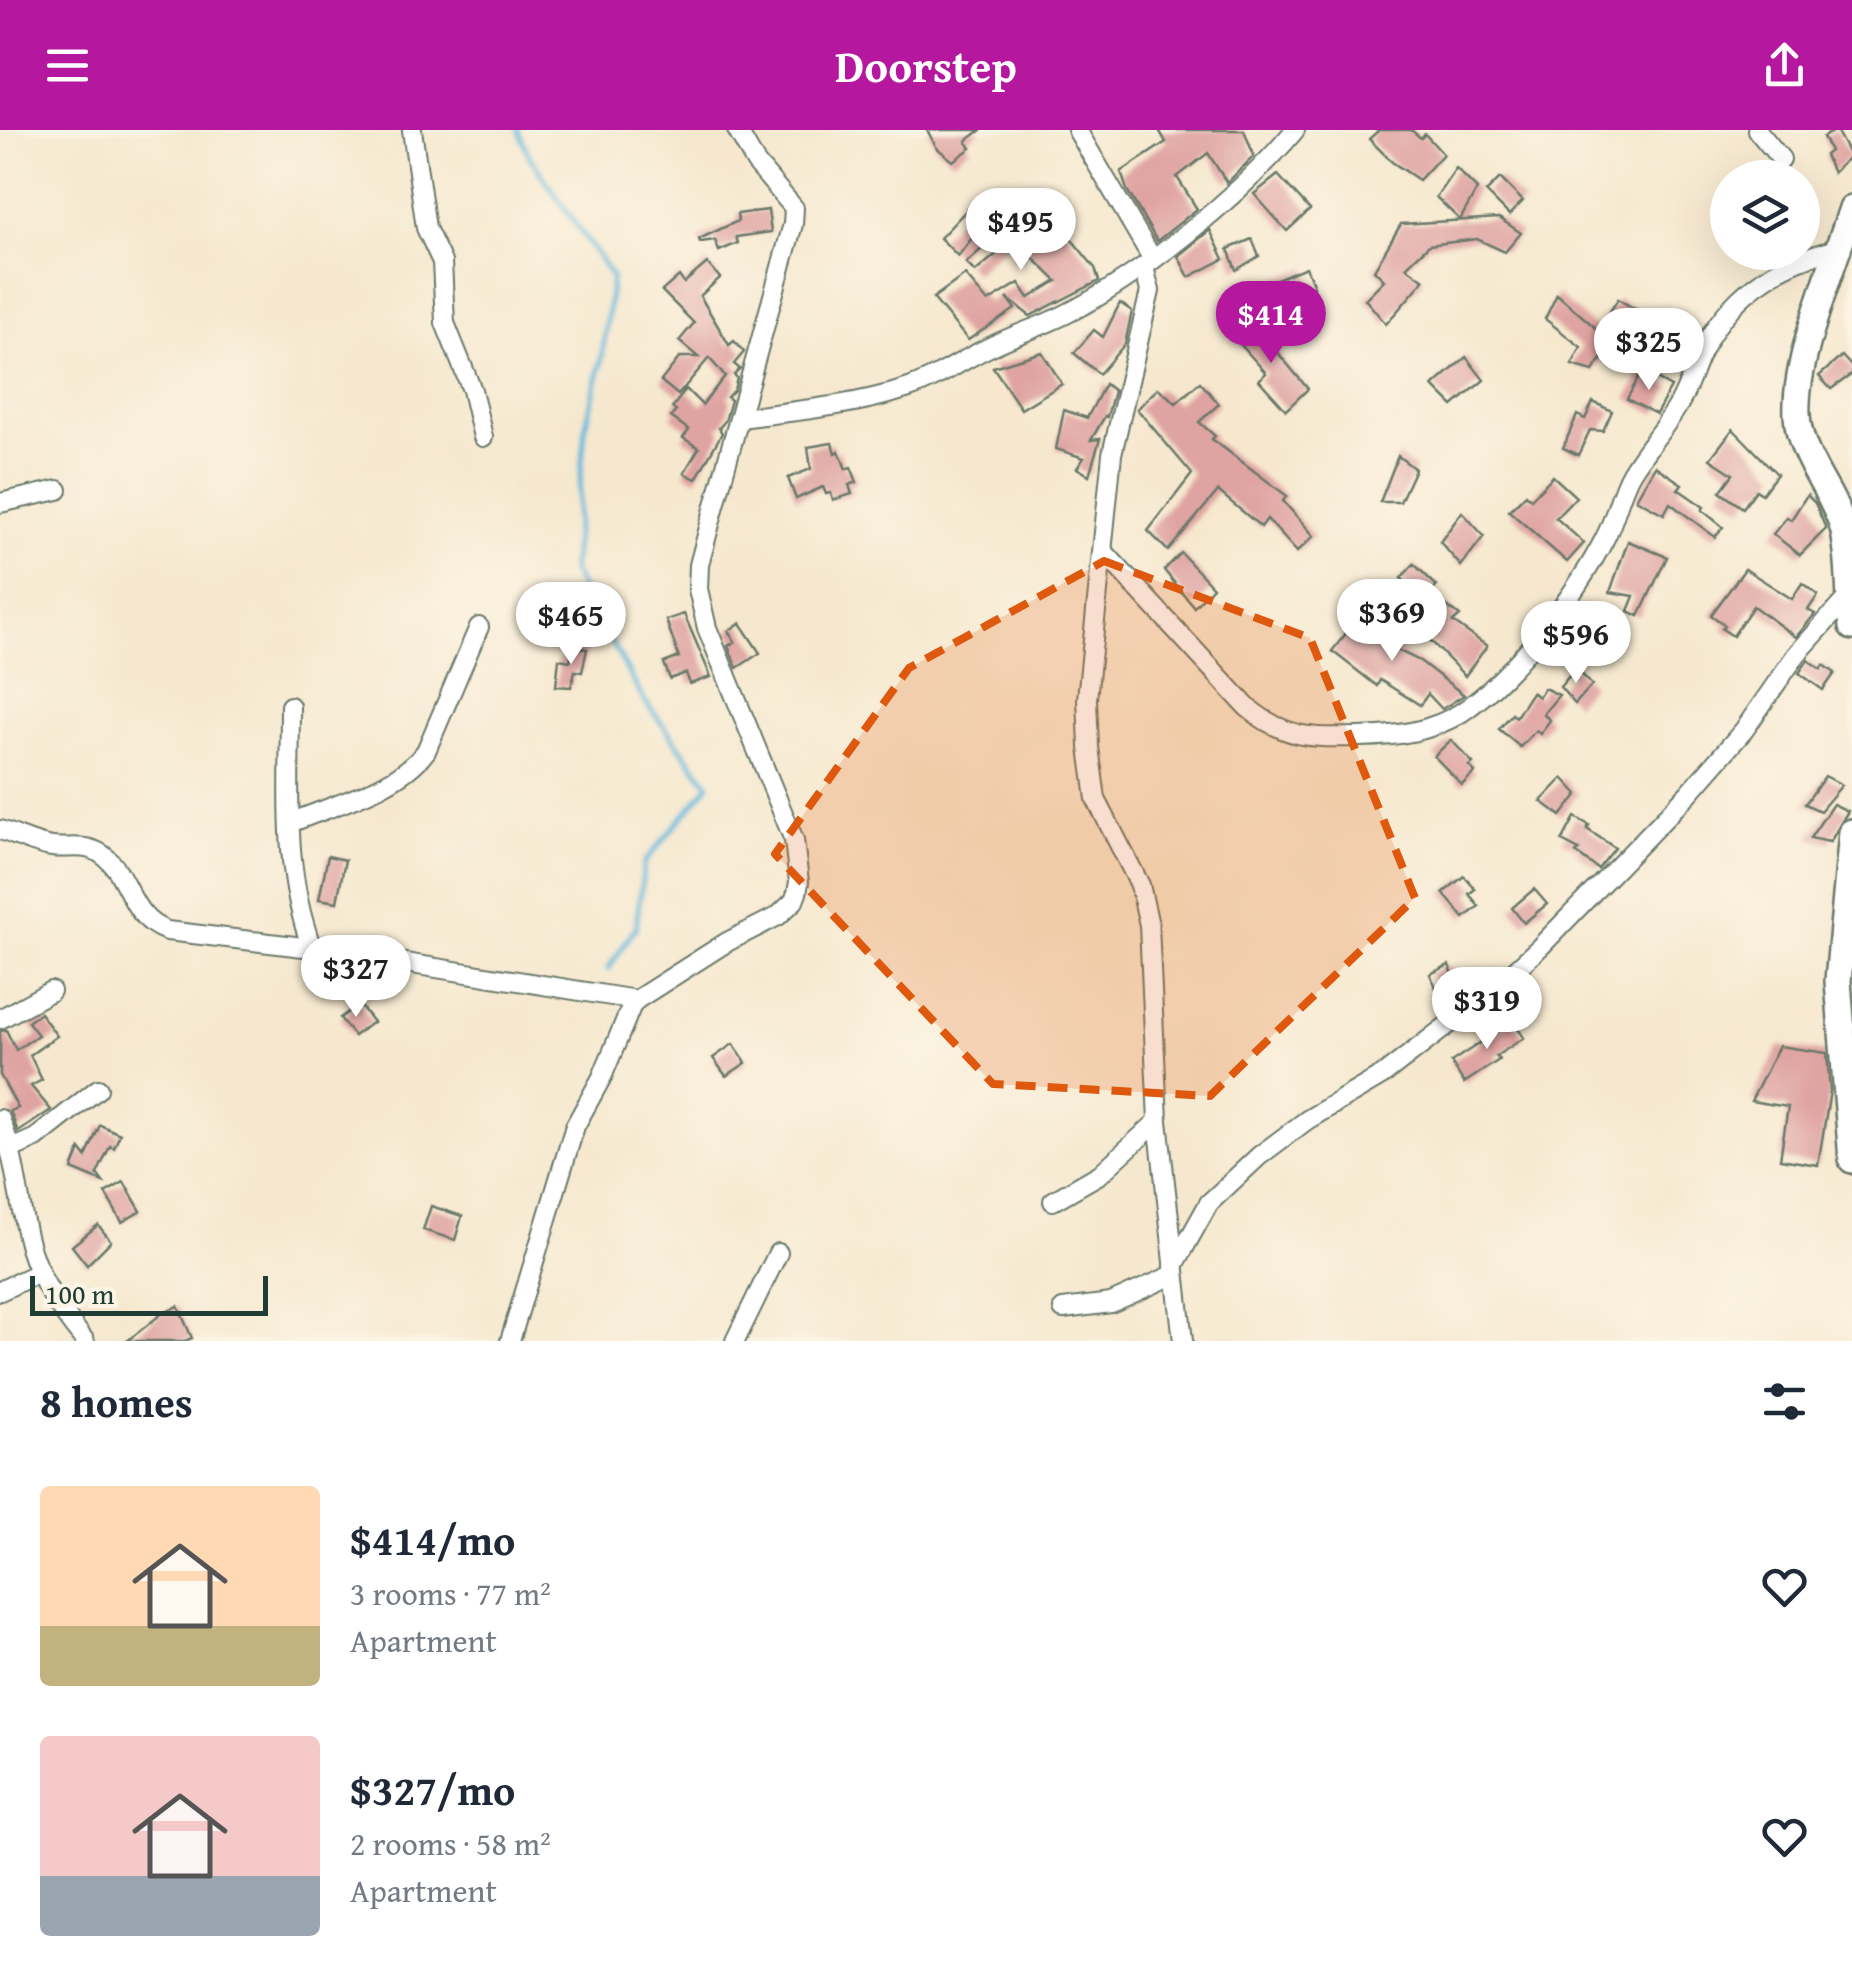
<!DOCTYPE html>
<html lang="en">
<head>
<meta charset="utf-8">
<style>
  :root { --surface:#fff; --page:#f6f6f7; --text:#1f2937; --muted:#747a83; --accent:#b5179e }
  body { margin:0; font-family:"Gentium Book Plus",serif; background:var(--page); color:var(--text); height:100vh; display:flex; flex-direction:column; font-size:38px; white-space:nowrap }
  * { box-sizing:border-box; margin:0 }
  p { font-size:32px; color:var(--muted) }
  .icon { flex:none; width:55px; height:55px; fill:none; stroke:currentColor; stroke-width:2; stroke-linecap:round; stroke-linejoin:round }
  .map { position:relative; height:1211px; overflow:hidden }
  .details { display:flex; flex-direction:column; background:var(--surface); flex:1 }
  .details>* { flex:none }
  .tools { position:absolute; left:1710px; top:30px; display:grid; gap:20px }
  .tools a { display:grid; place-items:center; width:110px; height:110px; border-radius:50%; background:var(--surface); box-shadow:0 10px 40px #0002; font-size:50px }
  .scale { position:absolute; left:30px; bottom:25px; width:238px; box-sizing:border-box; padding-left:10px; border:5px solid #1f3d34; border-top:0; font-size:28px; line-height:35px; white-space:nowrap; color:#1f3d34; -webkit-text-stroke:8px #fcf5e5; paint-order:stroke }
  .price { position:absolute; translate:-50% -85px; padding:0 22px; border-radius:35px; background:#fff; color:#222; font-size:32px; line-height:65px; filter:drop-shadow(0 2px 5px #0008) }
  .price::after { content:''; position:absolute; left:50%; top:60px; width:30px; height:22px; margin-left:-15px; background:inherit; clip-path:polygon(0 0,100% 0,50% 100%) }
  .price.active { background:var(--accent); color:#fff }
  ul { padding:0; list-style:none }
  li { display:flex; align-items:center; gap:30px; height:250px; padding:0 40px }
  li span { display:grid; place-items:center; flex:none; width:280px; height:200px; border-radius:10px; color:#555 }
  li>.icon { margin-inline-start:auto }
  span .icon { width:120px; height:120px; fill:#fffc; stroke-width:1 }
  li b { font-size:42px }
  h2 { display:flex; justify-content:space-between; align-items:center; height:120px; padding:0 40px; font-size:42px }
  header { display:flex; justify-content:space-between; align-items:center; height:130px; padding:0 40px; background:var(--accent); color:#fff; font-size:45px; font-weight:800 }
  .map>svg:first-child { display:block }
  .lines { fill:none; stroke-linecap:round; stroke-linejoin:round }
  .stream { stroke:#5eb7db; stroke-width:5 }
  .building { fill:#dfa3a1 }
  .street-casing { stroke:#6a796a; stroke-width:22 }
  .secondary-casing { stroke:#6a796a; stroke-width:30 }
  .street { stroke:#fff; stroke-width:18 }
  .secondary { stroke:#fff; stroke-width:25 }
  .marked { fill:#de580e; fill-opacity:0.2; stroke:#de580e; stroke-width:8; stroke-dasharray:20 12; stroke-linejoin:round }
</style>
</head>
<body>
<header><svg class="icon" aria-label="menu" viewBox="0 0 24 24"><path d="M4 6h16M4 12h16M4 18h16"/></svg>Doorstep<svg class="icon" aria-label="share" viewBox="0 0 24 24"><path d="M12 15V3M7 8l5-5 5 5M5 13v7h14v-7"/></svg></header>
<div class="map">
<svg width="1852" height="1211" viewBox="0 0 1852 1211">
  <rect width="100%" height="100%" fill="#fcf5e5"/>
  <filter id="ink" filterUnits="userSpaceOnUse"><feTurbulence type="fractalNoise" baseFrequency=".01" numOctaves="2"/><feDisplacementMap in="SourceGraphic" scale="20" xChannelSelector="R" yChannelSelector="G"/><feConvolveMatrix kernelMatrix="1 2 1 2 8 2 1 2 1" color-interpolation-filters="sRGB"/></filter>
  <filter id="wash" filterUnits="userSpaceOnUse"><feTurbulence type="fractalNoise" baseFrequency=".0048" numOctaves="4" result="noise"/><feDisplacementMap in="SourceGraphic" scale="40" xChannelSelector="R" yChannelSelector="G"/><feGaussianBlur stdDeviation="2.25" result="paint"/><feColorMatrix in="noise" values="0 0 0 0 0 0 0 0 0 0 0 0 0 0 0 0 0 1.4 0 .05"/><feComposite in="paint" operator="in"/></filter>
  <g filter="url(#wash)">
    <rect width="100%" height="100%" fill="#f6e8cf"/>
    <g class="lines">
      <polyline class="stream" points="518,0 530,27 612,147 602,228 585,299 572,441 643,569 709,655 644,733 636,797 608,839"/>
    </g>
    <g id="blocks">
      <g class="building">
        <polygon points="927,0 981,0 966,11 971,18 953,31 937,18"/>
        <polygon points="1159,0 1244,0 1254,26 1227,53 1208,23 1177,47 1197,79 1157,111 1127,60 1121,42 1166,12"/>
        <polygon points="1379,0 1411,0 1421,8 1425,4 1443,24 1419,50 1392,32 1369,9"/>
        <polygon points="1836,0 1850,26 1833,43 1825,25 1830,21 1823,7"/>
        <polygon points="1456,38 1477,59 1460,90 1436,67"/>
        <polygon points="1278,45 1310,80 1287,101 1254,64"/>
        <polygon points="1500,48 1523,71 1509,85 1486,62"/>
        <polygon points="1038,68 1095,138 1099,151 1030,186 1007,168 1015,179 968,210 933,168 965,145 988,172 1019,153 1029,168 1057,151 1033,128 1019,105 975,142 966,133"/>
        <polygon points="975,71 989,86 958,126 940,108"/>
        <polygon points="768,80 771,102 736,107 738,113 719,121 715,110 700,112 699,109 738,91 737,84"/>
        <polygon points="1499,88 1521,103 1505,122 1477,109 1429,115 1406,137 1424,150 1386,194 1365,169 1384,150 1374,140 1401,94"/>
        <polygon points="1210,100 1224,129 1189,147 1178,126"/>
        <polygon points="1252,109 1259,126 1236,140 1228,119"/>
        <polygon points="707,133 720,148 700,166 729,215 734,211 744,222 734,234 740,239 734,245 737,248 734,260 727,267 731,270 725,291 719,298 722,303 696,349 684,343 699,318 683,308 689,300 671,287 676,281 672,278 686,259 702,275 725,246 709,228 678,265 661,251 680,227 698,227 679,211 694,193 662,161 679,146 684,153"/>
        <polygon points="1306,137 1314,156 1284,174 1274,150"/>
        <polygon points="1557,164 1598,200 1618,169 1641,183 1624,209 1618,205 1593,241 1572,235 1581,217 1545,189"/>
        <polygon points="1120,173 1132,181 1125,214 1099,244 1074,223 1094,200 1103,207"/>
        <polygon points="1250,189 1308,259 1286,280 1259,250 1266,243 1233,206"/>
        <polygon points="1042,222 1062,254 1021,279 993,237"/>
        <polygon points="1842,226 1852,237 1852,244 1831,259 1819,246"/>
        <polygon points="1466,227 1484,250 1453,276 1433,256"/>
        <polygon points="1642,241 1671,257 1656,284 1627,269"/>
        <polygon points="1200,252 1219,274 1199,292 1215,306 1212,309 1287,366 1283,371 1314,406 1297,422 1267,389 1261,397 1218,361 1168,421 1148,401 1192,344 1137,279 1158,258 1176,273"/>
        <polygon points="1105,254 1114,261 1107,287 1105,286 1091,310 1100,309 1089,345 1077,338 1084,328 1056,319 1064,280 1087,288"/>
        <polygon points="1593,272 1612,281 1603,301 1590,300 1578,325 1563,318 1577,285 1585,289"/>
        <polygon points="1733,299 1777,344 1762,364 1756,360 1743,378 1720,362 1733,344 1710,329"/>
        <polygon points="832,313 835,323 839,321 846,339 851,337 857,352 849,355 852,364 833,370 831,363 826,364 823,357 796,369 788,348 811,339 808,317"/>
        <polygon points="1398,326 1415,339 1400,372 1380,372"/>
        <polygon points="1655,336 1682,354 1678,359 1704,377 1702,380 1723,397 1715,407 1670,373 1664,384 1636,369"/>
        <polygon points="1553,346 1576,367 1556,388 1584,413 1567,432 1509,381 1526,364 1531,369"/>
        <polygon points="1807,365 1815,373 1826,399 1800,425 1773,404 1787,387 1791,390"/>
        <polygon points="1462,382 1484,406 1461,436 1440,412"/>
        <polygon points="1628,411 1667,427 1639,486 1628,481 1634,466 1610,462"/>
        <polygon points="1181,423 1213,457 1194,477 1164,440"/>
        <polygon points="1414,434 1437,456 1430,463 1460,486 1453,492 1487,516 1465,546 1399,478 1415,462 1401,448"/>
        <polygon points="1745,439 1792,469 1802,453 1818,465 1808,480 1815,484 1796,507 1753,476 1733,506 1722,499 1725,495 1711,485"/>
        <polygon points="1363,482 1400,515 1397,520 1420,531 1464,565 1442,579 1428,564 1420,575 1380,550 1377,556 1332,521"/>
        <polygon points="684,484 711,547 690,554 686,543 670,549 664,533 679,527 666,490"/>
        <polygon points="740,493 760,523 737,538 728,516 735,512 728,501"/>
        <polygon points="1566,494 1592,512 1577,534 1551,517"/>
        <polygon points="573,517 587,519 582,542 575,541 571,557 556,556 559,529 570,531"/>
        <polygon points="1808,530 1821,539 1824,535 1835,543 1823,560 1799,543"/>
        <polygon points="1576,538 1592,555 1575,574 1560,557"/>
        <polygon points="1544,558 1559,565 1543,584 1550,590 1540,604 1536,600 1520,617 1499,599 1512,584 1516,587 1532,562 1538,567"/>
        <polygon points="1451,610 1473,633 1469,636 1475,642 1462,655 1434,626"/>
        <polygon points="1825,646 1842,655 1820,681 1805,674"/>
        <polygon points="1563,648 1578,664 1561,686 1541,671"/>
        <polygon points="1833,674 1848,681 1830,712 1810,708"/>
        <polygon points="1575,687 1589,695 1587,699 1615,718 1598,739 1576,723 1579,720 1562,711"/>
        <polygon points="328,726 345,730 337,772 319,769"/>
        <polygon points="1464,746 1475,759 1469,764 1479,776 1464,788 1443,763"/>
        <polygon points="1534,759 1547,774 1524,793 1512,778"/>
        <polygon points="1449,835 1462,864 1443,873 1430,844"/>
        <polygon points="359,874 373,892 354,906 340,888"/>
        <polygon points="40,883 57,906 30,925 42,950 31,956 51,980 18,1002 10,981 18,978 0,945 0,901 6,900 16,920 38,905 28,892"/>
        <polygon points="1513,891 1524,908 1496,926 1499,930 1464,953 1451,932"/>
        <polygon points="733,914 746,933 726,946 713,928"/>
        <polygon points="1779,916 1827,923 1830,961 1818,1035 1780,1029 1788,977 1751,971"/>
        <polygon points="100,995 120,1004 114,1018 110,1016 97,1044 103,1052 72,1039 80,1019 86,1027"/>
        <polygon points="124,1052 141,1081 122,1092 105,1063"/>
        <polygon points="431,1076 462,1086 455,1110 423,1100"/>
        <polygon points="98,1095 111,1111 87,1135 72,1116"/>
        <polygon points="178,1176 192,1208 185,1211 127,1211 160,1185"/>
      </g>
    </g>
  </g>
  <g filter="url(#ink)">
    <use href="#blocks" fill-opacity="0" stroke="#6a796a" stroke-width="2.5"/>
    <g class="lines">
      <g class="street-casing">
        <g id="street">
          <polyline points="412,0 426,98 442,132 445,193 472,260 483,307"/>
          <polyline points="1077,0 1152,128"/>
          <polyline points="1757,0 1781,29"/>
          <polyline points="1144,137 1150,161 1112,324 1087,569 1089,617 1096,669 1140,755 1149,795 1158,991 1183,1211"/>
          <path d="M741 288C796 281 853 276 906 259 938 249 964 228 994 215 1017 204 1042 196 1064 185 1141 147 1240 66 1295 0"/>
          <polyline points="0,373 58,360"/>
          <path d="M1103 421 1247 577C1285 609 1311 608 1360 607 1395 606 1432 602 1462 582 1514 547 1578 462 1606 406 1616 386 1620 362 1631 343 1646 318 1665 298 1679 274 1688 258 1693 241 1700 225 1726 168 1778 130 1839 119"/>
          <path d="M290 576C290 660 282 738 312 818"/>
          <path d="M290 693C333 675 398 659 426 621L479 497"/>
          <path d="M0 700C17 705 35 715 52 717 67 719 83 714 98 722 130 739 127 788 167 801L312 818 636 870"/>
          <polyline points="0,889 51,861"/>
          <path d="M0 989C16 1028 18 1070 28 1110 37 1148 61 1181 85 1211"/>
          <polyline points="11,1019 36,1008 98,959"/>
          <polyline points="1053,1071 1100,1044 1158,991"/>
          <polyline points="1174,1136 1209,1073 1259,1026 1307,990 1383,945 1497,857 1540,817 1689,663 1744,600 1796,525 1848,467 1850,458"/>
          <polyline points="0,1161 40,1142"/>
          <polyline points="1063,1179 1111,1173 1173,1145"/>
          <polyline points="510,1211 575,996 602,947 631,877 636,870 727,812 778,786 794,771 797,763 799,752 794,710 707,498 698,459 699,435 718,364 793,94 794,78 756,33 737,0"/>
          <polyline points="735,1211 778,1123"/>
        </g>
      </g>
      <g class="secondary-casing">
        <g id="secondary">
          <path d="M1852 78C1834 134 1794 228 1797 285 1799 327 1832 359 1843 398 1851 429 1848 465 1852 497"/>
          <polyline points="1852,702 1838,851 1852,1030"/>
        </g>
      </g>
      <use href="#street" class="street"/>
      <use href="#secondary" class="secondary"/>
    </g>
  </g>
  <path class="marked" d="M1104 431 1310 508 1415 768 1210 966 993 954 775 724 909 538Z"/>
</svg>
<div class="tools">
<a><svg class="icon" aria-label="layers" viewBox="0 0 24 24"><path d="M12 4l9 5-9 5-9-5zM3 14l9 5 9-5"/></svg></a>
</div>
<div class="scale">100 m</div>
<b class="price" style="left:1021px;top:143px">$495</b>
<b class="price active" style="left:1271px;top:236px">$414</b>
<b class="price" style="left:1649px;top:263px">$325</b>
<b class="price" style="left:1392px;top:534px">$369</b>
<b class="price" style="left:571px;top:537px">$465</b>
<b class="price" style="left:1576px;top:556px">$596</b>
<b class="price" style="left:356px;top:890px">$327</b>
<b class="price" style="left:1487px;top:922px">$319</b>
</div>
<section class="details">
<h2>8 homes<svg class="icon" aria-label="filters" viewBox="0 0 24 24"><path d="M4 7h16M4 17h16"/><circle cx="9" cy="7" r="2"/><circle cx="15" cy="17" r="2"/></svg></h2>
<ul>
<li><span style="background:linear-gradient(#ffd9b3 70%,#c2b280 0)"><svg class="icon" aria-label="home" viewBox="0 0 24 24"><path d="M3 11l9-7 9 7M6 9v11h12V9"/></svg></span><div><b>$414/mo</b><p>3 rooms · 77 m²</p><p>Apartment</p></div><svg class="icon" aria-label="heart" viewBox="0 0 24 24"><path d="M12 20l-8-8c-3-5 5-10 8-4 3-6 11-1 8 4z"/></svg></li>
<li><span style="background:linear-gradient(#f6c9c9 70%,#9aa5b1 0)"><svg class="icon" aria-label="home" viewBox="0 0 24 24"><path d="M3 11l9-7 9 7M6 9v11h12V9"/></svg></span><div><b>$327/mo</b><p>2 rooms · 58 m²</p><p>Apartment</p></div><svg class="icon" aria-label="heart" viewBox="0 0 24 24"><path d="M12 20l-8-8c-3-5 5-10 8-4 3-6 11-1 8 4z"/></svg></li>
</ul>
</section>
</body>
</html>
